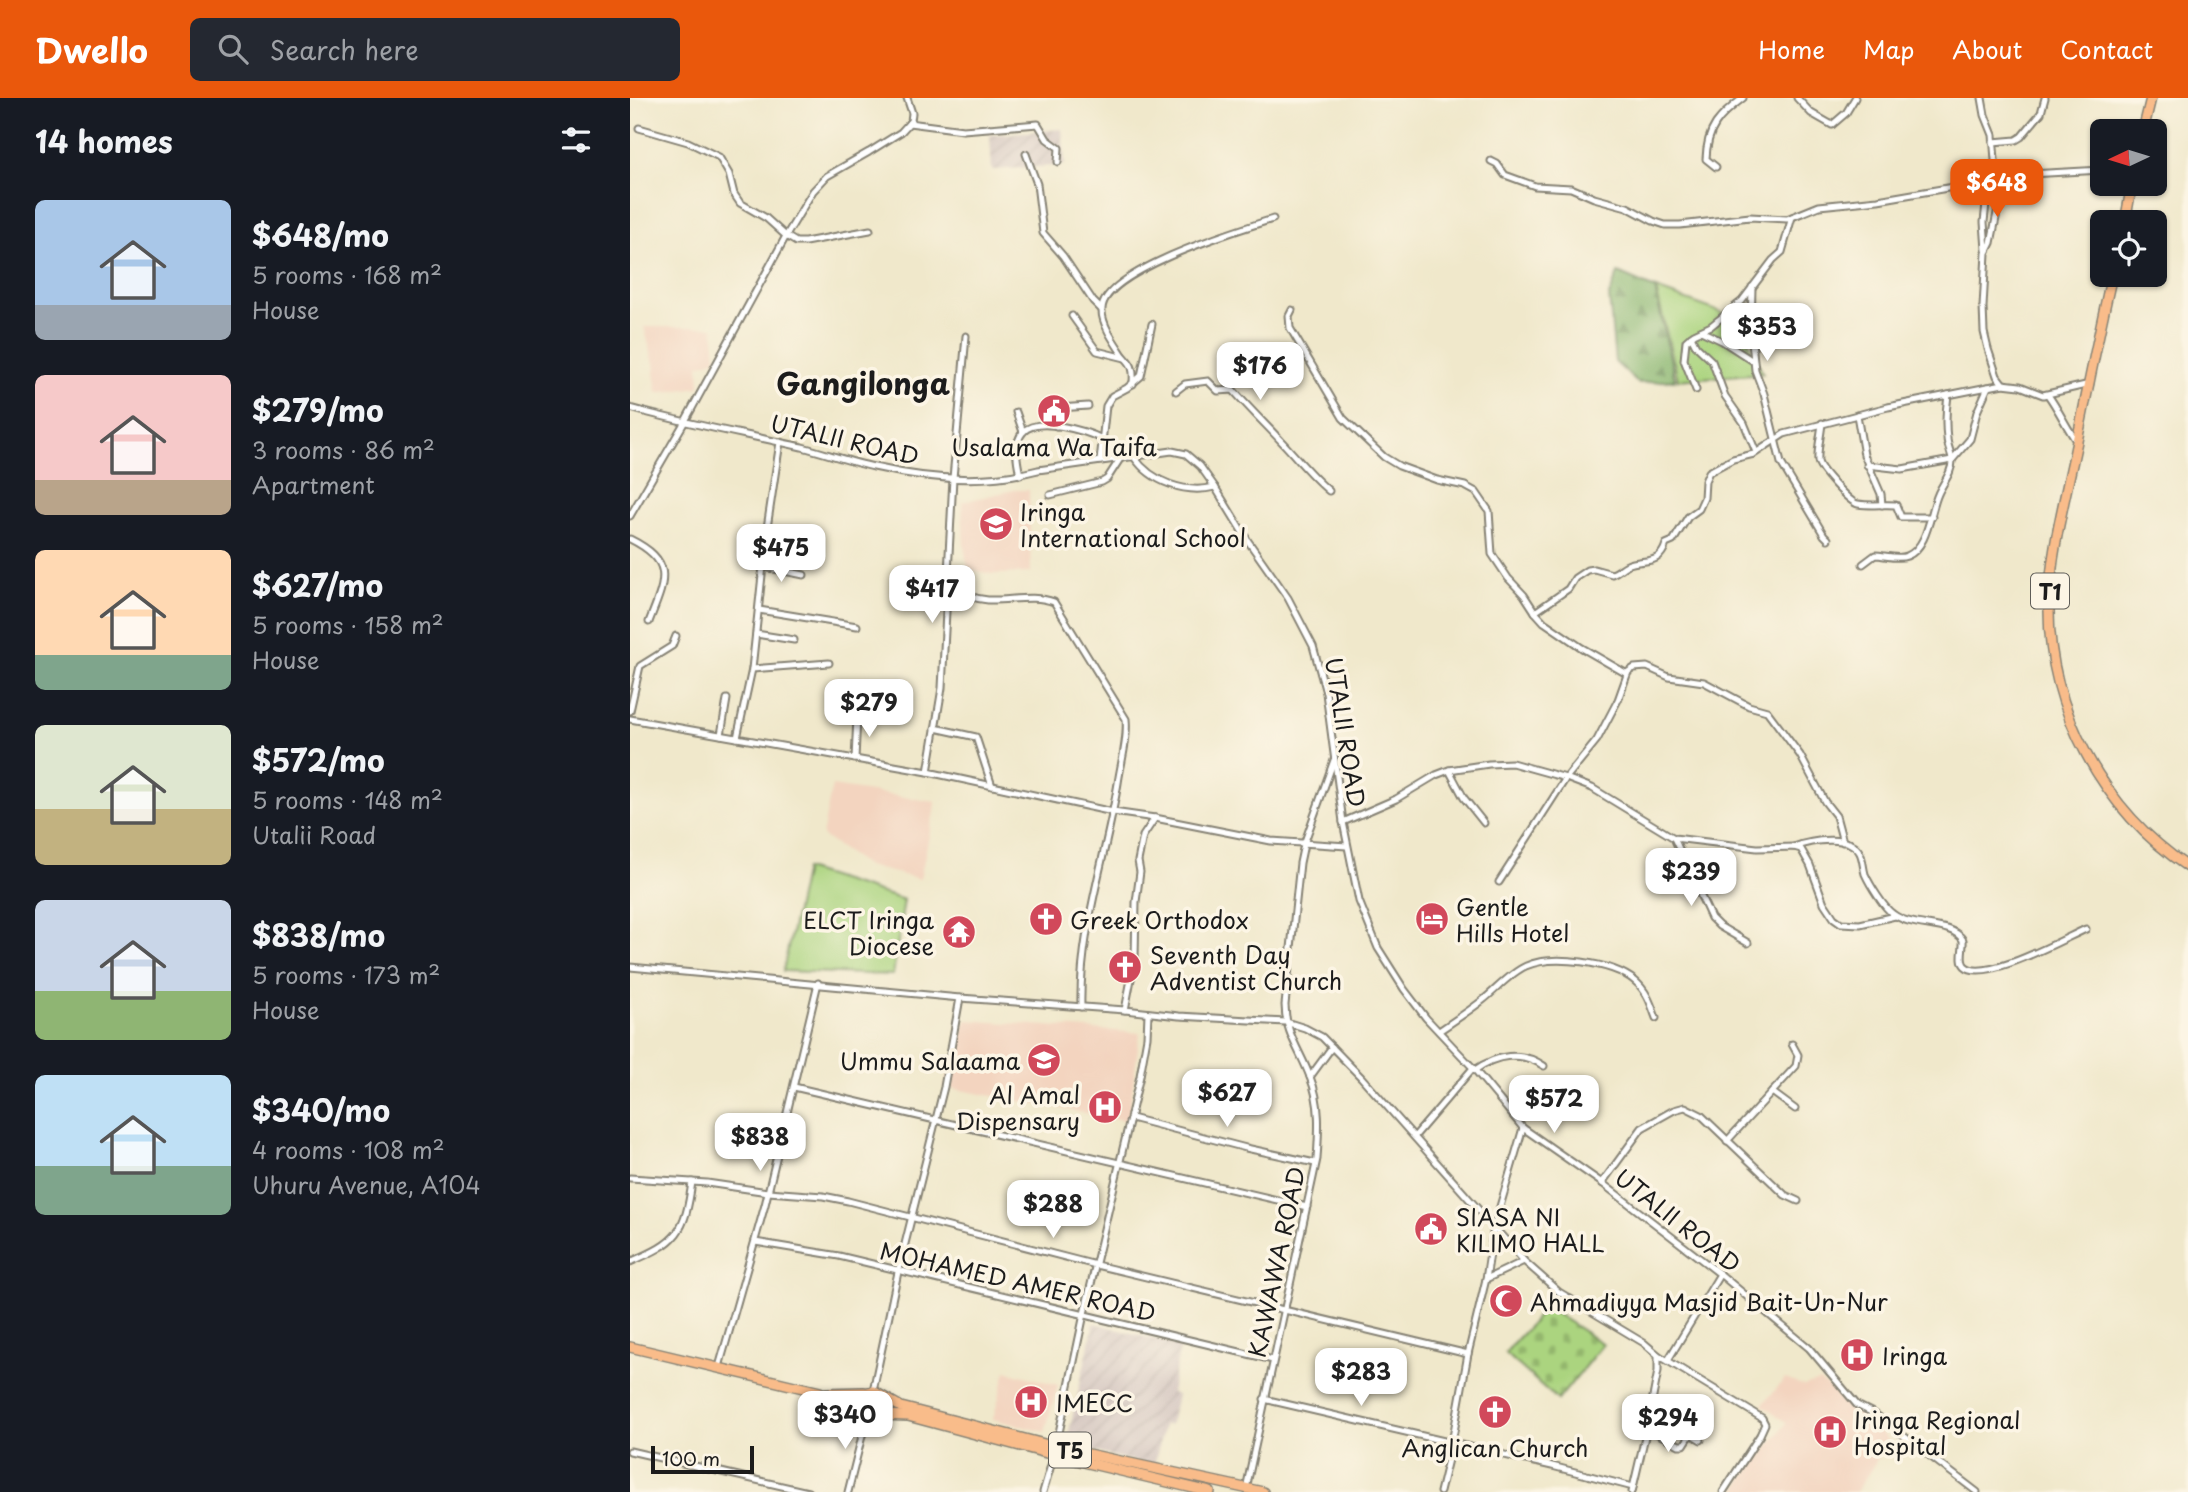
<!DOCTYPE html>
<html lang="en">
<head>
<meta charset="utf-8">
<style>
  :root { --surface:#171b24; --page:#242831; --text:#f1f3f6; --muted:#9ea1a6; --accent:#ea580c }
  body { margin:0; font-family:"Playpen Sans",sans-serif; background:var(--page); color:var(--text); height:100vh; display:flex; flex-direction:column; font-size:26px; white-space:nowrap }
  * { box-sizing:border-box; margin:0 }
  p { font-size:23px; color:var(--muted) }
  .icon { flex:none; width:38px; height:38px; fill:none; stroke:currentColor; stroke-width:2; stroke-linecap:round; stroke-linejoin:round }
  .map { position:relative; flex:1; overflow:hidden }
  .sheet { display:flex; flex-direction:column; background:var(--surface); width:630px }
  .sheet>* { flex:none }
  .needle { width:46px; rotate:266deg }
  .controls { position:absolute; left:1460px; top:21px; display:grid; gap:14px }
  .controls a { display:grid; place-items:center; width:77px; height:77px; border-radius:10px; background:var(--surface); box-shadow:0 2px 5px #0004; font-size:35px }
  .scale { position:absolute; left:21px; bottom:18px; width:103px; box-sizing:border-box; padding-left:7px; border:4px solid #1c1c1c; border-top:0; font-size:19px; line-height:24px; white-space:nowrap; color:#1c1c1c; -webkit-text-stroke:5px #fcf5e5; paint-order:stroke }
  .price { position:absolute; translate:-50% -60px; padding:0 16px; border-radius:14px; background:#fff; color:#222; font-size:23px; line-height:46px; filter:drop-shadow(0 2px 4px #0008) }
  .price::after { content:''; position:absolute; left:50%; top:42px; width:21px; height:16px; margin-left:-10px; background:inherit; clip-path:polygon(0 0,100% 0,50% 100%) }
  .price.selected { background:var(--accent); color:#fff }
  ul { padding:0; list-style:none }
  li { display:flex; align-items:center; gap:21px; height:175px; padding:0 35px }
  li span { display:grid; place-items:center; flex:none; width:196px; height:140px; border-radius:10px; color:#555 }
  li>.icon { margin-inline-start:auto }
  span .icon { width:84px; height:84px; fill:#fffc; stroke-width:1 }
  li b { font-size:30px }
  h2 { display:flex; justify-content:space-between; align-items:center; height:84px; padding:0 35px; font-size:30px }
  header { display:flex; align-items:center; gap:42px; box-sizing:border-box; height:98px; padding:0 35px; background:var(--accent); color:#fff }
  header strong { font-size:33px }
  nav { display:flex; gap:38px; margin-inline-start:auto; font-size:24px }
  .search { width:490px; height:63px; background:var(--page); display:flex; align-items:center; gap:18px; box-sizing:border-box; padding:0 24px; border-radius:10px; color:var(--muted); font-size:26px }
  main { display:flex; flex:1; min-height:0 }
  .map>svg:first-child { display:block }
  .built { fill:#f3d4bf }
  .industrial { fill:url(#industrial-furrows) }
  .green { fill:#abd47f; stroke:#64784e; stroke-width:2 }
  .forest { fill:url(#forest-firs); stroke:#526945; stroke-width:2 }
  .cemetery { fill:url(#cemetery-stones); stroke:#64784e; stroke-width:2 }
  .lines { fill:none; stroke-linecap:round; stroke-linejoin:round }
  .minor-casing { stroke:#868274; stroke-width:9 }
  .trunk-casing { stroke:#868274; stroke-width:12 }
  .minor { stroke:#fff; stroke-width:5 }
  .trunk { stroke:#f9bc8a; stroke-width:9 }
  .labels { text-anchor:middle; dominant-baseline:central; stroke-width:7; stroke-linejoin:round; paint-order:stroke }
  .shield { fill:#fcf5e5; stroke:#5f5d58; stroke-width:2 }
  .shield-label { font-size:21px; font-weight:bold; fill:#1c1c1c }
  .street-label { font-size:23px; fill:#1c1c1c; stroke:#fcf5e5 }
  .poi-label { font-size:23px; fill:#1c1c1c; stroke:#fcf5e5; text-anchor:start }
  .district-label { font-size:30px; font-weight:bold; fill:#1c1c1c; stroke:#fcf5e5 }
</style>
</head>
<body>
<header>
<strong>Dwello</strong>
<div class="search"><svg class="icon" aria-label="search" viewBox="0 0 24 24"><circle cx="10" cy="10" r="6"/><path d="M15 15l6 6"/></svg>Search here</div>
<nav><a>Home</a><a>Map</a><a>About</a><a>Contact</a></nav>
</header>
<main>
<section class="sheet">
<h2>14 homes<svg class="icon" aria-label="filters" viewBox="0 0 24 24"><path d="M4 7h16M4 17h16"/><circle cx="9" cy="7" r="2"/><circle cx="15" cy="17" r="2"/></svg></h2>
<ul>
<li><span style="background:linear-gradient(#a9c7e8 75%,#9aa5b1 0)"><svg class="icon" aria-label="home" viewBox="0 0 24 24"><path d="M3 11l9-7 9 7M6 9v11h12V9"/></svg></span><div><b>$648/mo</b><p>5 rooms · 168 m²</p><p>House</p></div></li>
<li><span style="background:linear-gradient(#f6c9c9 75%,#b9a48a 0)"><svg class="icon" aria-label="home" viewBox="0 0 24 24"><path d="M3 11l9-7 9 7M6 9v11h12V9"/></svg></span><div><b>$279/mo</b><p>3 rooms · 86 m²</p><p>Apartment</p></div></li>
<li><span style="background:linear-gradient(#ffd9b3 75%,#7fa58c 0)"><svg class="icon" aria-label="home" viewBox="0 0 24 24"><path d="M3 11l9-7 9 7M6 9v11h12V9"/></svg></span><div><b>$627/mo</b><p>5 rooms · 158 m²</p><p>House</p></div></li>
<li><span style="background:linear-gradient(#dfe7d0 60%,#c2b280 0)"><svg class="icon" aria-label="home" viewBox="0 0 24 24"><path d="M3 11l9-7 9 7M6 9v11h12V9"/></svg></span><div><b>$572/mo</b><p>5 rooms · 148 m²</p><p>Utalii Road</p></div></li>
<li><span style="background:linear-gradient(#c9d6e8 65%,#8fb573 0)"><svg class="icon" aria-label="home" viewBox="0 0 24 24"><path d="M3 11l9-7 9 7M6 9v11h12V9"/></svg></span><div><b>$838/mo</b><p>5 rooms · 173 m²</p><p>House</p></div></li>
<li><span style="background:linear-gradient(#bfe0f5 65%,#7fa58c 0)"><svg class="icon" aria-label="home" viewBox="0 0 24 24"><path d="M3 11l9-7 9 7M6 9v11h12V9"/></svg></span><div><b>$340/mo</b><p>4 rooms · 108 m²</p><p>Uhuru Avenue, A104</p></div></li>
</ul>
</section>
<div class="map">
<svg width="1558" height="1394" viewBox="0 0 1558 1394">
  <defs>
    <pattern id="industrial-furrows" width="10" height="10" patternUnits="userSpaceOnUse" patternTransform="scale(1.75)"><rect width="10" height="10" fill="#cfc0bb"/><path d="M-1 1l2-2M0 10L10 0M9 11l2-2" fill="none" stroke="#b1a4a0"/></pattern>
    <pattern id="forest-firs" width="22" height="20" patternUnits="userSpaceOnUse" patternTransform="scale(1.75)"><rect width="22" height="20" fill="#88b66e"/><path d="M5 1l3.5 6h-7zM16 11l3.5 6h-7z" fill="#6e935a"/></pattern>
    <pattern id="cemetery-stones" width="16" height="16" patternUnits="userSpaceOnUse" patternTransform="scale(1.75)"><rect width="16" height="16" fill="#abd47f"/><path d="M2 7V4a2 2 0 0 1 4 0v3zM10 15v-3a2 2 0 0 1 4 0v3z" fill="#93b56d"/></pattern>
  </defs>
  <rect width="100%" height="100%" fill="#fcf5e5"/>
  <filter id="ink" filterUnits="userSpaceOnUse"><feTurbulence type="fractalNoise" baseFrequency=".0143" numOctaves="2"/><feDisplacementMap in="SourceGraphic" scale="14" xChannelSelector="R" yChannelSelector="G"/><feConvolveMatrix kernelMatrix="1 2 1 2 8 2 1 2 1" color-interpolation-filters="sRGB"/></filter>
  <filter id="wash" filterUnits="userSpaceOnUse"><feTurbulence type="fractalNoise" baseFrequency=".00686" numOctaves="4" result="noise"/><feDisplacementMap in="SourceGraphic" scale="28" xChannelSelector="R" yChannelSelector="G"/><feGaussianBlur stdDeviation="1.57" result="paint"/><feColorMatrix in="noise" values="0 0 0 0 0 0 0 0 0 0 0 0 0 0 0 0 0 1.4 0 .05"/><feComposite in="paint" operator="in"/></filter>
  <g filter="url(#wash)">
    <rect width="100%" height="100%" fill="#f0e8cb"/>
    <g class="built">
      <polygon points="14,229 83,229 86,261 69,267 70,289 27,295 24,265"/>
      <polygon points="384,392 399,392 401,475 362,476 338,471 334,448 332,404"/>
      <polygon points="202,688 306,704 290,781 237,768 192,738"/>
      <polygon points="336,922 510,935 498,1023 314,989"/>
      <polygon points="376,1273 428,1287 415,1334 363,1321"/>
      <polygon points="1155,1281 1174,1288 1189,1283 1228,1308 1259,1343 1226,1394 1105,1394 1118,1372 1157,1325 1132,1307"/>
    </g>
    <g class="industrial">
      <polygon points="432,31 435,67 362,72 360,37"/>
      <polygon points="464,1225 550,1248 541,1295 547,1297 540,1327 534,1326 524,1368 436,1347"/>
    </g>
    <g class="green">
      <polygon points="1026,191 1107,220 1133,275 1048,282"/>
      <polygon points="175,771 274,802 263,877 153,873"/>
    </g>
    <polygon class="forest" points="988,175 1025,191 1045,282 1008,285 985,264 979,198"/>
    <polygon class="cemetery" points="916,1209 973,1246 928,1302 875,1255"/>
  </g>
  <g filter="url(#ink)">
    <g class="lines">
      <g class="minor-casing">
        <g id="minor">
          <polyline points="1167,0 1181,15 1202,27 1216,15 1225,0"/>
          <polyline points="1352,0 1355,17 1363,37 1367,87"/>
          <polyline points="279,25 333,32 408,26 417,41 429,50 428,64"/>
          <polyline points="9,30 58,44 89,59 99,76 104,96 110,105 136,120 156,138 166,144 175,144 240,132"/>
          <polyline points="1363,44 1386,42 1391,39 1411,15 1415,0"/>
          <polyline points="396,56 407,86 413,135 433,158 463,203 471,211"/>
          <polyline points="861,63 867,66 875,77 905,88 941,90 964,100 997,109 1023,123 1035,127 1050,127 1120,119 1157,121 1189,108 1248,102 1335,87 1367,87 1400,76 1472,72"/>
          <path d="M1086 69 1076 61C1077 30 1089 18 1113 0"/>
          <polyline points="1373,85 1361,145 1356,155 1353,209 1354,234 1358,251 1367,278 1373,286"/>
          <polyline points="1356,152 1354,124 1358,87"/>
          <polyline points="1122,189 1121,234 1125,272 1134,296 1151,365 1194,437 1198,441"/>
          <polyline points="662,212 659,218 660,230 713,320 754,359 769,368 807,382 835,388 846,394 859,413 862,456 878,480 894,497 905,514 914,524 952,550 997,576"/>
          <polyline points="442,218 467,253 495,260"/>
          <polyline points="1071,233 1092,243 1123,263"/>
          <polyline points="1061,238 1066,248 1082,263 1095,298 1114,325 1126,354"/>
          <path d="M503 286C503 281 504 275 502 270 501 265 496 261 493 257 485 245 472 227 472 213 469 174 611 131 643 121"/>
          <polyline points="1066,292 1054,262 1056,243 1064,236 1081,228 1112,203 1143,162 1152,154 1162,119"/>
          <path d="M546 293 555 286 578 283 588 293 603 292C619 310 636 327 653 345 668 361 681 378 699 393"/>
          <path d="M1418 297C1429 312 1436 329 1447 344"/>
          <path d="M0 310C57 326 114 336 172 349 196 355 220 364 244 369 296 381 356 386 408 372L542 353 556 356 570 368 585 389 618 443 658 500 683 548 696 595 713 724 729 803 748 850 774 891 796 920 845 972 893 1030 972 1085 1090 1176 1179 1250 1227 1307 1245 1316 1347 1394"/>
          <polyline points="386,314 393,334"/>
          <polyline points="1227,317 1234,357 1251,396 1252,407"/>
          <path d="M1192 325C1191 337 1187 352 1188 363 1189 371 1220 405 1228 406 1241 408 1254 406 1266 407L1271 419H1302"/>
          <polyline points="426,328 429,310 458,308"/>
          <path d="M504 359C522 385 556 396 585 389"/>
          <polyline points="470,363 476,308 482,298 497,290 511,278 522,226"/>
          <polyline points="1237,367 1272,371 1322,362 1340,341 1347,314 1358,289"/>
          <path d="M390 377C387 363 383 346 393 334 408 318 456 333 472 341"/>
          <polyline points="420,397 472,384 477,381 490,361"/>
          <polyline points="0,418 54,325 156,138 183,93 197,78 239,54 271,34 281,23 282,15 277,0"/>
          <path d="M0 441C46 464 35 483 19 524"/>
          <path d="M1233 466 1245 457C1255 457 1267 462 1277 458 1298 450 1300 414 1308 396 1312 386 1323 374 1322 361 1321 354 1317 347 1317 340 1315 325 1316 311 1318 297"/>
          <polyline points="134,469 174,477"/>
          <path d="M317 487C330 495 343 501 358 502 379 503 404 496 424 504L496 621C498 642 491 664 488 685 476 759 449 833 451 909"/>
          <polyline points="129,512 227,528"/>
          <path d="M905 514 938 491 945 480 957 472 964 471 982 476C988 474 991 470 997 467 1013 460 1029 469 1036 446L1043 443 1058 419 1069 411 1074 400 1075 383 1079 374 1103 361 1124 356 1154 336 1258 309 1373 286 1390 288 1413 297 1460 286"/>
          <polyline points="126,536 164,542"/>
          <polyline points="122,571 199,565"/>
          <polyline points="0,613 10,568 42,548 46,538"/>
          <polyline points="0,621 298,674 483,714 525,720 641,743 717,748"/>
          <polyline points="305,630 346,639 362,688"/>
          <polyline points="91,637 97,601"/>
          <polyline points="107,640 122,571 137,430 150,344"/>
          <polyline points="225,661 227,619"/>
          <polyline points="819,672 834,700 854,725"/>
          <polyline points="298,674 312,590 323,380 336,238"/>
          <polyline points="713,724 766,701 806,677 819,672 859,666 882,665 936,680 962,690 1044,740 1127,750 1164,749 1171,751 1180,767 1194,805 1204,820 1211,825 1230,826 1265,818"/>
          <polyline points="1044,740 1081,820 1089,828 1118,845"/>
          <path d="M1164 749C1180 743 1220 735 1230 755 1233 761 1233 769 1235 776 1240 787 1254 810 1263 816 1283 831 1321 823 1333 842 1334 850 1329 862 1335 868 1353 886 1435 840 1456 831"/>
          <polyline points="869,784 936,680 967,642 988,602 998,574 1004,570 1017,569 1039,579 1074,584 1119,608 1137,613 1170,657 1195,704 1206,718 1213,744"/>
          <polyline points="0,869 330,900 495,912 549,918 656,924 675,930 692,939 731,979 894,1163 929,1194 1014,1245 1028,1257 1028,1273 1017,1330 1002,1394"/>
          <polyline points="495,912 505,861 506,804 510,774 508,763 513,738 525,720"/>
          <path d="M809 933C824 923 839 913 853 902 867 891 880 875 896 868 922 856 982 864 1005 883 1017 893 1021 906 1026 920"/>
          <path d="M845 972C866 957 891 952 914 968"/>
          <polyline points="680,979 702,949"/>
          <polyline points="164,989 677,1109"/>
          <polyline points="1142,994 1165,1011"/>
          <polyline points="501,1020 616,1050 685,1065"/>
          <polyline points="785,1038 843,970"/>
          <polyline points="1097,1043 1166,968 1168,957 1162,946"/>
          <polyline points="0,1080 77,1085 138,1094 193,1098 218,1103 466,1167 838,1256"/>
          <polyline points="972,1085 1012,1030 1044,1012 1055,1009 1071,1017 1155,1097 1168,1103"/>
          <polyline points="125,1144 209,1158 643,1262"/>
          <path d="M0 1164C48 1144 55 1135 62 1084"/>
          <polyline points="856,1181 894,1163"/>
          <polyline points="1028,1257 1132,1320 1135,1326 1130,1337 1093,1394"/>
          <polyline points="1038,1262 1090,1176"/>
          <polyline points="89,1269 135,1107 188,885"/>
          <polyline points="243,1293 268,1174 314,989 330,900"/>
          <polyline points="634,1301 922,1368 1003,1389"/>
          <polyline points="1017,1330 1049,1347 1054,1347 1061,1336 1071,1342"/>
          <polyline points="426,1349 454,1216 510,978 517,939 518,915"/>
          <polyline points="0,1353 178,1394"/>
          <path d="M616 1391 687 1061C689 1033 691 1005 680 979 671 954 655 935 655 907L670 765 674 746 704 662"/>
          <polyline points="218,1394 237,1318"/>
          <polyline points="413,1394 424,1357"/>
          <polyline points="810,1394 822,1345 838,1256 856,1181 864,1129 893,1030"/>
        </g>
      </g>
      <g class="trunk-casing">
        <g id="trunk">
          <polyline points="1513,33 1521,0"/>
          <polyline points="1495,124 1502,86"/>
          <path d="M1482 177C1469 233 1458 291 1446 348 1435 401 1420 455 1419 509 1418 612 1474 713 1558 769"/>
          <polyline points="0,1249 190,1294 230,1314"/>
          <polyline points="196,1295 234,1294"/>
          <polyline points="251,1299 253,1309 247,1317 237,1318 229,1313 228,1303 230,1298 234,1295 243,1293 271,1309 426,1349 633,1394"/>
          <polyline points="247,1317 278,1318 424,1357 580,1394"/>
        </g>
      </g>
      <use href="#minor" class="minor"/>
      <use href="#trunk" class="trunk"/>
    </g>
  </g>
  <defs>
    <g id="civic-disc" transform="scale(1.75)"><circle r="9.5" fill="#d1495b" stroke="#fcf5e5"/><path d="M-.6-6.5H3V-4.5H.6V-3L4-1V1h2V6H-6V1h2V-1L-.6-3ZM-1.2 2.5V6h2.4V2.5Z" fill="#fff"/></g>
    <g id="school-disc" transform="scale(1.75)"><circle r="9.5" fill="#d1495b" stroke="#fcf5e5"/><path d="M0-5L7-2L0 1L-7-2ZM-4 1L0 2.5L4 1V4Q0 6-4 4Z" fill="#fff"/></g>
    <g id="church-disc" transform="scale(1.75)"><circle r="9.5" fill="#d1495b" stroke="#fcf5e5"/><path d="M-1.2-6h2.4v3.5h3.3v2.4h-3.3V6h-2.4V-.1h-3.3v-2.4h3.3Z" fill="#fff"/></g>
    <g id="hotel-disc" transform="scale(1.75)"><circle r="9.5" fill="#d1495b" stroke="#fcf5e5"/><path d="M-6-4.5h1.5V1H6V5H4.5V3h-9V5H-6ZM-4 0a1.8 1.8 0 1 1 3.6 0ZM.5 0V-2.5h3Q6-2.5 6 0Z" fill="#fff"/></g>
    <g id="temple-disc" transform="scale(1.75)"><circle r="9.5" fill="#d1495b" stroke="#fcf5e5"/><path d="M0-6L5-2H3V0L6.5 2.5H4V6H1.5V3h-3V6H-4V2.5H-6.5L-3 0V-2H-5Z" fill="#fff"/></g>
    <g id="hospital-disc" transform="scale(1.75)"><circle r="9.5" fill="#d1495b" stroke="#fcf5e5"/><path d="M-5-5h3v3.5h4V-5h3V5h-3V1.5h-4V5h-3Z" fill="#fff"/></g>
    <g id="mosque-disc" transform="scale(1.75)"><circle r="9.5" fill="#d1495b" stroke="#fcf5e5"/><path d="M3.5-4.9A6 6 0 1 0 3.5 4.9A5 5 0 1 1 3.5-4.9Z" fill="#fff"/></g>
  </defs>
  <g fill-rule="evenodd">
    <use href="#civic-disc" x="424" y="313"/>
    <use href="#school-disc" x="366" y="426"/>
    <use href="#church-disc" x="416" y="821"/>
    <use href="#hotel-disc" x="802" y="821"/>
    <use href="#temple-disc" x="329" y="834"/>
    <use href="#church-disc" x="495" y="869"/>
    <use href="#school-disc" x="414" y="962"/>
    <use href="#hospital-disc" x="475" y="1009"/>
    <use href="#civic-disc" x="801" y="1131"/>
    <use href="#mosque-disc" x="876" y="1203"/>
    <use href="#hospital-disc" x="1227" y="1257"/>
    <use href="#hospital-disc" x="401" y="1304"/>
    <use href="#church-disc" x="865" y="1314"/>
    <use href="#hospital-disc" x="1200" y="1334"/>
  </g>
  <g class="labels">
    <g class="shield">
      <rect x="1401" y="475.5" width="38" height="35" rx="5"/>
      <rect x="419" y="1334.5" width="42" height="35" rx="5"/>
    </g>
    <g class="shield-label">
      <text x="1420" y="493">T1</text>
      <text x="440" y="1352">T5</text>
    </g>
    <g class="street-label">
      <text transform="translate(215 341) rotate(13)">UTALII ROAD</text>
      <text transform="translate(716 634) rotate(81)">UTALII ROAD</text>
      <text transform="translate(1048 1122) rotate(38)">UTALII ROAD</text>
      <text transform="translate(646 1164) rotate(-78)">KAWAWA ROAD</text>
      <text transform="translate(388 1183) rotate(13)">MOHAMED AMER ROAD</text>
    </g>
    <g class="poi-label">
      <text x="424" y="348" text-anchor="middle">Usalama Wa Taifa</text>
      <text x="390" y="413">Iringa<tspan x="390" dy="26">International School</tspan></text>
      <text x="826" y="808">Gentle<tspan x="826" dy="26">Hills Hotel</tspan></text>
      <text x="304" y="821" text-anchor="end">ELCT Iringa<tspan x="304" dy="26">Diocese</tspan></text>
      <text x="440" y="821">Greek Orthodox</text>
      <text x="520" y="856">Seventh Day<tspan x="520" dy="26">Adventist Church</tspan></text>
      <text x="390" y="962" text-anchor="end">Ummu Salaama</text>
      <text x="450" y="996" text-anchor="end">Al Amal<tspan x="450" dy="26">Dispensary</tspan></text>
      <text x="826" y="1118">SIASA NI<tspan x="826" dy="26">KILIMO HALL</tspan></text>
      <text x="900" y="1203">Ahmadiyya Masjid Bait-Un-Nur</text>
      <text x="1252" y="1257">Iringa</text>
      <text x="426" y="1304">IMECC</text>
      <text x="1224" y="1321">Iringa Regional<tspan x="1224" dy="26">Hospital</tspan></text>
      <text x="865" y="1349" text-anchor="middle">Anglican Church</text>
    </g>
    <g class="district-label">
      <text x="233" y="284">Gangilonga</text>
    </g>
  </g>
</svg>
<div class="controls">
<a><svg class="needle" viewBox="-14 -14 28 28"><path d="M0-13l5 13h-10z" fill="#e53935"/><path d="M0 13l5-13h-10z" fill="#9ea1a6"/></svg></a>
<a><svg class="icon" aria-label="locate" viewBox="0 0 24 24"><circle cx="12" cy="12" r="6"/><path d="M12 2v4M12 18v4M2 12h4M18 12h4"/></svg></a>
</div>
<div class="scale">100 m</div>
<b class="price selected" style="left:1367px;top:121px">$648</b>
<b class="price" style="left:1137px;top:265px">$353</b>
<b class="price" style="left:630px;top:304px">$176</b>
<b class="price" style="left:151px;top:486px">$475</b>
<b class="price" style="left:302px;top:527px">$417</b>
<b class="price" style="left:239px;top:641px">$279</b>
<b class="price" style="left:1061px;top:810px">$239</b>
<b class="price" style="left:597px;top:1031px">$627</b>
<b class="price" style="left:924px;top:1037px">$572</b>
<b class="price" style="left:130px;top:1075px">$838</b>
<b class="price" style="left:423px;top:1142px">$288</b>
<b class="price" style="left:731px;top:1310px">$283</b>
<b class="price" style="left:215px;top:1353px">$340</b>
<b class="price" style="left:1038px;top:1356px">$294</b>
</div>
</main>
</body>
</html>
